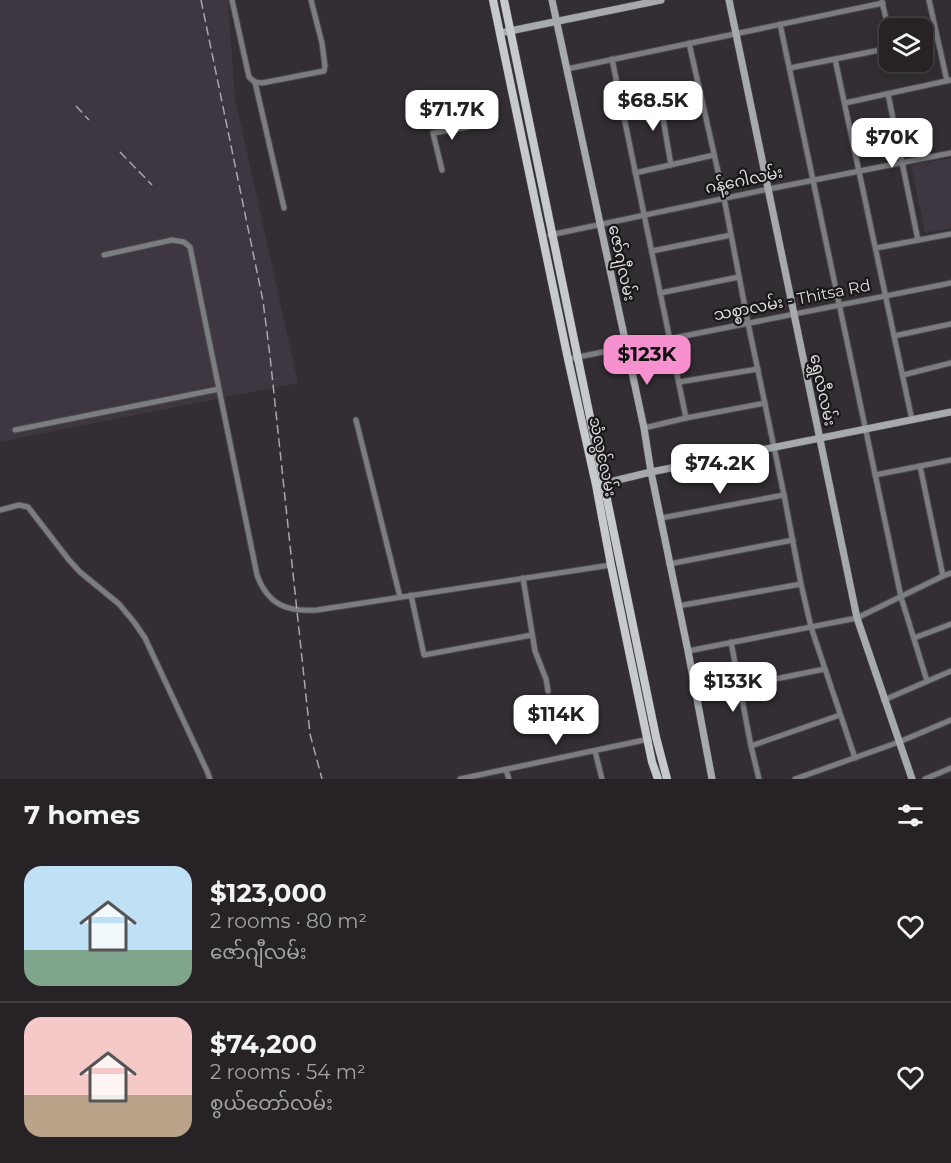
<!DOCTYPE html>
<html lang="en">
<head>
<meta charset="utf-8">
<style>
  :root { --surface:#262226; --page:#2e2a2e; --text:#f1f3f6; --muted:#a4a4a7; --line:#423f43; --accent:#f790ce }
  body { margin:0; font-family:Montserrat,"Noto Sans Myanmar",sans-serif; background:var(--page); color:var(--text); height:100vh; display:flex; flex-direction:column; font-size:22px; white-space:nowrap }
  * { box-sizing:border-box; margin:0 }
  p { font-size:20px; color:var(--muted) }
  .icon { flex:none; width:33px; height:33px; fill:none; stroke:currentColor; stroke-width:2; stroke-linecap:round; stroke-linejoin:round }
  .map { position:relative; height:779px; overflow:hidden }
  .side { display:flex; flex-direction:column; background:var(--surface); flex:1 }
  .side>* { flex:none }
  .buttons { position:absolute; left:879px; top:18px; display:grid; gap:12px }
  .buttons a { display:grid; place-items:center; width:54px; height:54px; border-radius:12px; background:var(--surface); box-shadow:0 3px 15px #0003,0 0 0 2px var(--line); font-size:30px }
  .price { position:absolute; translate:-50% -51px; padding:0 14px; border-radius:12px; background:#fff; color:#222; font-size:20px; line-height:39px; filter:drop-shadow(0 2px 3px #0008) }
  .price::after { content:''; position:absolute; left:50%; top:36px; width:18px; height:14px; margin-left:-9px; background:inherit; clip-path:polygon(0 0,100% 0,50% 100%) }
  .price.current { background:var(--accent); color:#111 }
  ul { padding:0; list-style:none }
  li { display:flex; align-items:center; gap:18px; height:150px; padding:0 24px }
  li+li { border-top:2px solid var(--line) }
  li span { display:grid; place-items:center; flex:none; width:168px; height:120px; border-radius:18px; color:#555 }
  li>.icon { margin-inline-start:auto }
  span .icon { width:72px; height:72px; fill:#fffc; stroke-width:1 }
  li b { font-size:26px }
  h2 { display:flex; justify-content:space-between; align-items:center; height:72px; padding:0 24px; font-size:26px }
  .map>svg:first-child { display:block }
  .built { fill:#3e3640 }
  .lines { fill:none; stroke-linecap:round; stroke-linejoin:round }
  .street-casing { stroke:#4e4a4f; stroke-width:7 }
  .secondary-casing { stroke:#4e4a4f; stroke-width:8 }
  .primary-casing { stroke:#4e4a4f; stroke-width:9 }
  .street { stroke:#7b7d80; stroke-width:5 }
  .secondary { stroke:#a6a9ad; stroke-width:7 }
  .primary { stroke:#c6cacf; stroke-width:8 }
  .rail { stroke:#a9a5a9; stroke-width:1.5; stroke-dasharray:9 4.5; stroke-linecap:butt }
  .labels { text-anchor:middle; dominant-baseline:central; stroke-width:4.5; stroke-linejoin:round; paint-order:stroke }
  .street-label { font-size:16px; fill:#dfdcdf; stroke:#191719 }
</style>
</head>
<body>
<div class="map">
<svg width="951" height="779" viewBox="0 0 951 779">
  <rect width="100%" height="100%" fill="#322e33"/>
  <g class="built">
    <polygon points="0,0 228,0 235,98 298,383 0,442"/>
    <polygon points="951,158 951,228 925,233 911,165"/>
  </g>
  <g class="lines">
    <g class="street-casing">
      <g id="street">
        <polyline points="232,0 249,77 255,82 262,83 324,71 325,66 322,43 311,0"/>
        <polyline points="929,0 947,81"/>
        <polyline points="882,2 890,35"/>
        <polyline points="780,24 901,597 927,681"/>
        <polyline points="922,41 937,38"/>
        <polyline points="689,43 724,198 748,323 784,495 801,584 811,627 855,758"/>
        <polyline points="612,59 686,418"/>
        <polyline points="835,59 912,420"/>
        <polyline points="790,68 890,48"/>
        <polyline points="567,69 883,3"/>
        <polyline points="255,82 284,208"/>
        <polyline points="888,94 918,240"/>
        <polyline points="659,95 671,165"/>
        <polyline points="845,103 951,80"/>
        <polyline points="621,104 699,86"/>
        <polyline points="442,170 433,133 468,127"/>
        <polyline points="635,173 714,155"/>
        <polyline points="550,235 769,189 951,153"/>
        <polyline points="876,248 951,234"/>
        <polyline points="652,251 731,235"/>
        <path d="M104 255 172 240 184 242 190 247 257 575C268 605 287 612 317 610L611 565"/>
        <polyline points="660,293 739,277"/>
        <polyline points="894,336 951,324"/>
        <polyline points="568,359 951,283"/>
        <polyline points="903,375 951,363"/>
        <polyline points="679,382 758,369"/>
        <polyline points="356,420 400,597"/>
        <polyline points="644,428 686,418 765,403"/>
        <polyline points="15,430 219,389"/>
        <polyline points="920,466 943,576"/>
        <polyline points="875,475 951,460"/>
        <polyline points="0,510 19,505 28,507 69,560 80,572 119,604 134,622 145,638 207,771 210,779"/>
        <polyline points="661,518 784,495"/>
        <polyline points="669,564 793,540"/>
        <polyline points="523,578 535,651 546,679 548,691"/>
        <polyline points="411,595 424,655 532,635"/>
        <polyline points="678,606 801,584"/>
        <polyline points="914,638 951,624"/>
        <polyline points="731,642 751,746 759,779"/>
        <polyline points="688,651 857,618 943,576 951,573"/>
        <polyline points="740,686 825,669"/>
        <polyline points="884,700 951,671"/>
        <polyline points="751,746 840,715"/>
        <polyline points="595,751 602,779"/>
        <polyline points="506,770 509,779"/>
        <polyline points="460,779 649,739"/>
        <polyline points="795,779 899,742 951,720"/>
        <polyline points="925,779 951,768"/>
      </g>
    </g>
    <g class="secondary-casing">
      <g id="secondary">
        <polyline points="552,0 644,428 651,472 688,651 712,779"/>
        <polyline points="729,0 857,618 912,779"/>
        <polyline points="500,33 661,0"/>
        <polyline points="601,484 651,472 951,412"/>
      </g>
    </g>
    <g class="primary-casing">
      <g id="primary">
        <polyline points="493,0 568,359 596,485 611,565 652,762 658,779"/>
        <polyline points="504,0 656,737 667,779"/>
      </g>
    </g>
    <use href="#street" class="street"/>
    <use href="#secondary" class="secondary"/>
    <use href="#primary" class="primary"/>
    <g class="rail">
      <polyline points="201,0 263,301 270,356 310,734 322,779"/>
      <polyline points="76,106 89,120"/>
      <polyline points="120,152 152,185"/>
    </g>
  </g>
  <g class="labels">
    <g class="street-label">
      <text transform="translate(744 180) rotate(-12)">ဂန့်ဂေါလမ်း</text>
      <text transform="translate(622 263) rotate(78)">ဇော်ဂျီလမ်း</text>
      <text transform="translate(792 300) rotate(-11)">သစ္စာလမ်း - Thitsa Rd</text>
      <text transform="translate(823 390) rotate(78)">ရွှေလီလမ်း</text>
      <text transform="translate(603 457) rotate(78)">သံလွင်လမ်း</text>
    </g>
  </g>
</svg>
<div class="buttons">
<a><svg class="icon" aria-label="layers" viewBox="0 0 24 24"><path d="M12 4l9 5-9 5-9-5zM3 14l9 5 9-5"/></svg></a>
</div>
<b class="price" style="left:653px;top:132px">$68.5K</b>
<b class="price" style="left:452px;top:141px">$71.7K</b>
<b class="price" style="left:892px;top:169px">$70K</b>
<b class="price current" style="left:647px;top:386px">$123K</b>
<b class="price" style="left:720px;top:495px">$74.2K</b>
<b class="price" style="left:733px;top:713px">$133K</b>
<b class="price" style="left:556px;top:746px">$114K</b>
</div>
<section class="side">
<h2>7 homes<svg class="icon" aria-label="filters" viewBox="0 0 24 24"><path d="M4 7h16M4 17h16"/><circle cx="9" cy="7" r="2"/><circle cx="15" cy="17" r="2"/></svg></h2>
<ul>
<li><span style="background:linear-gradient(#bfe0f5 70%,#7fa58c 0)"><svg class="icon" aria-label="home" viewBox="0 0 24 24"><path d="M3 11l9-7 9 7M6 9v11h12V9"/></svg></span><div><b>$123,000</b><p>2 rooms · 80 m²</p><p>ဇော်ဂျီလမ်း</p></div><svg class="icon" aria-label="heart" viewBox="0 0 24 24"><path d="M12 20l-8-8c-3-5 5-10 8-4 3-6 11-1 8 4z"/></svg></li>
<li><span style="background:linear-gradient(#f6c9c9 65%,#b9a48a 0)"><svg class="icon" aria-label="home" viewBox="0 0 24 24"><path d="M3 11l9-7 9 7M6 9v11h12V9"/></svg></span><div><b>$74,200</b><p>2 rooms · 54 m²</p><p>စွယ်တော်လမ်း</p></div><svg class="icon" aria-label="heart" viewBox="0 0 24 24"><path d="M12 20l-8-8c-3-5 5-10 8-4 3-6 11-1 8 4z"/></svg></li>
</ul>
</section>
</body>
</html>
